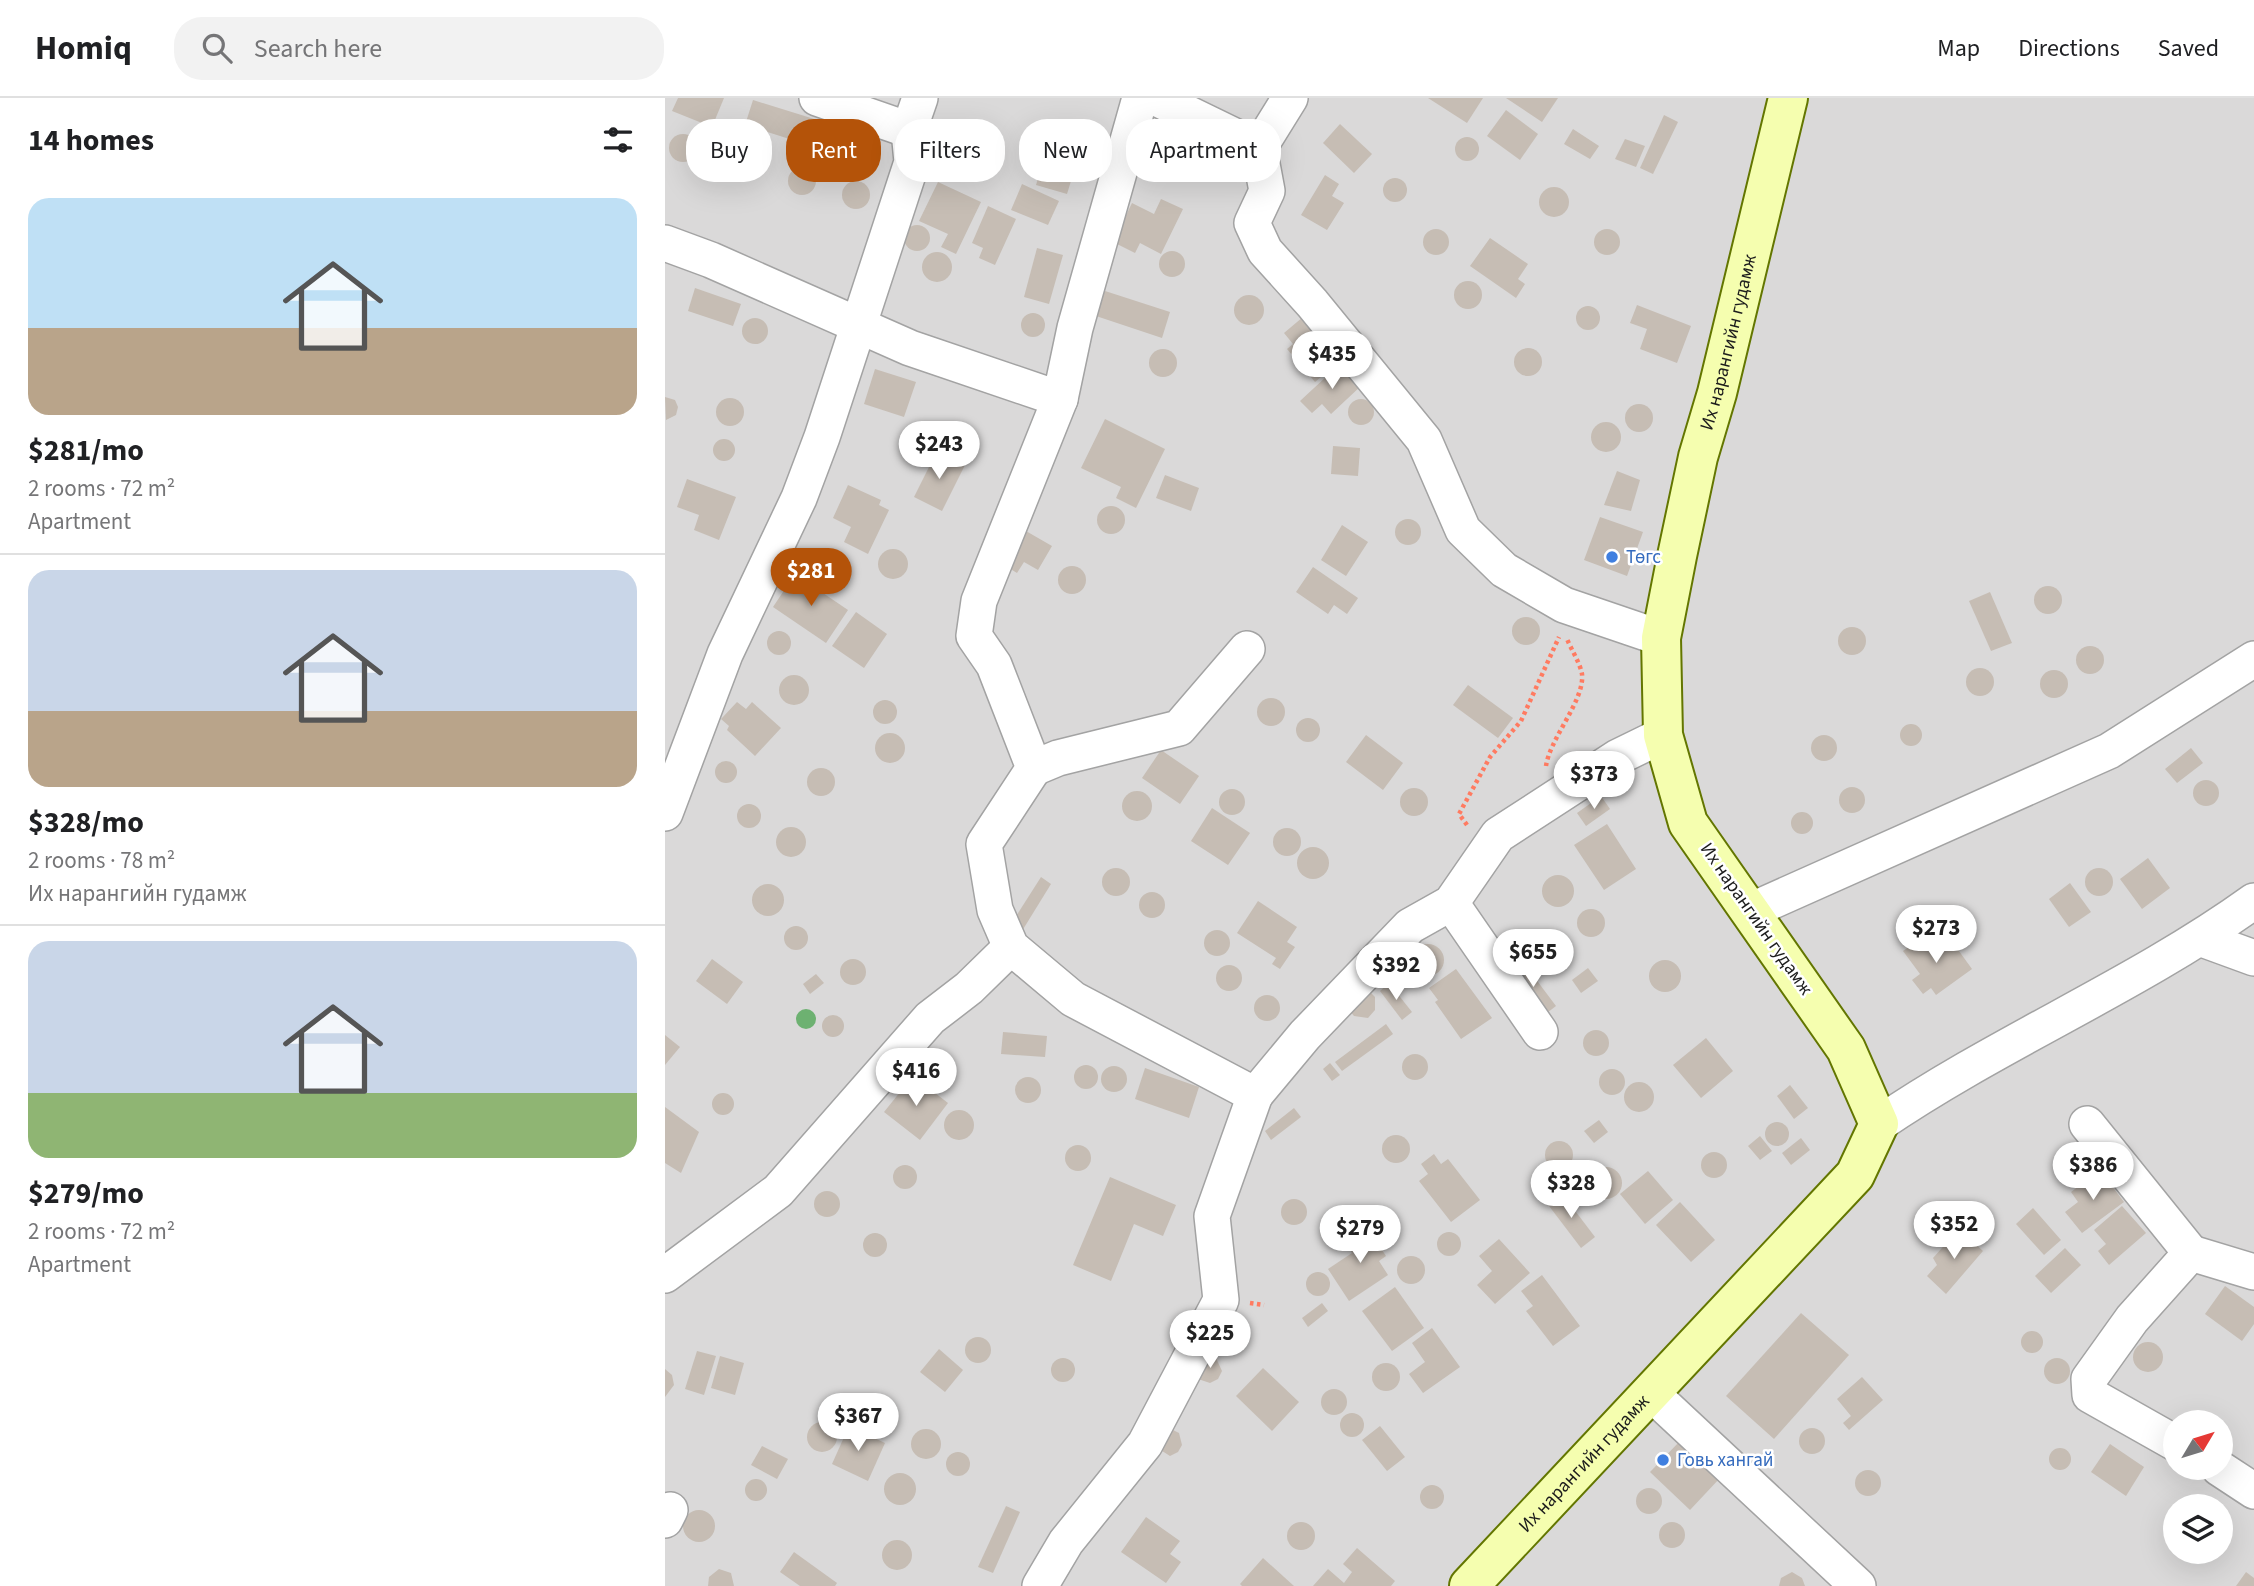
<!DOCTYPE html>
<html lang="en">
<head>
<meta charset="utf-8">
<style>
  :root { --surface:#fff; --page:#f2f2f2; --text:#202124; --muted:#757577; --line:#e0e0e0; --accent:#b45309 }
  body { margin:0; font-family:"Source Sans 3",sans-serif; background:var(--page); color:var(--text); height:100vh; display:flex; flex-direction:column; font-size:26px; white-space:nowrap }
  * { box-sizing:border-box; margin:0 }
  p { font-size:23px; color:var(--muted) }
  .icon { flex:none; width:38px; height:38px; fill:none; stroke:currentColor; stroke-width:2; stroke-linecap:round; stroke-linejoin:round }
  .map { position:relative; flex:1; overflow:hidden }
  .panel { display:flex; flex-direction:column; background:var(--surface); width:665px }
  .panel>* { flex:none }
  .guide { position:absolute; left:21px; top:21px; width:665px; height:63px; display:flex; gap:14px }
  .needle { width:46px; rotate:52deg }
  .buttons { position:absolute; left:1498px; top:1312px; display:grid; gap:14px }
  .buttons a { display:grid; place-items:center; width:70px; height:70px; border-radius:50%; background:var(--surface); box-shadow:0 7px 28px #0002; font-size:35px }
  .price { position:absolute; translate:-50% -60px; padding:0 16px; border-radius:24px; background:#fff; color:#222; font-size:23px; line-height:46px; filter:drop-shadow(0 2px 4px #0008) }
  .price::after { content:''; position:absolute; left:50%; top:42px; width:21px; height:16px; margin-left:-10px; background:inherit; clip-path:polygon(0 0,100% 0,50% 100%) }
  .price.current { background:var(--accent); color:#fff }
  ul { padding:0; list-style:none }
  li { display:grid; align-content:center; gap:14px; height:371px; padding:0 28px }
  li+li { border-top:2px solid var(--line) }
  li span { display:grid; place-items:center; height:217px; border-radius:21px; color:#555 }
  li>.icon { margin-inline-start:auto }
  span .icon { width:126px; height:126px; fill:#fffc; stroke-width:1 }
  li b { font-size:30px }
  h2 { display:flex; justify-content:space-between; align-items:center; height:84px; padding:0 28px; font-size:30px }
  .pill { padding:0 24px; border-radius:28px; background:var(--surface); box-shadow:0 7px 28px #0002; font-size:24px; line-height:63px }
  .pill.current { background:var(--accent); color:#fff }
  header { display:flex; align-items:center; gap:42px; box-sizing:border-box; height:98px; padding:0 35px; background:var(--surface); border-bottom:2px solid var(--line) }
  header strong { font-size:33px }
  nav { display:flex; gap:38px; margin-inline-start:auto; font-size:24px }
  .search { width:490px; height:63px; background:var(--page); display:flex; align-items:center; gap:18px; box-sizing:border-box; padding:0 24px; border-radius:28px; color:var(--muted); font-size:26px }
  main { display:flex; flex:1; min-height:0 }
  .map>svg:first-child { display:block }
  .residential { fill:#dad9d9; fill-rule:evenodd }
  .building { fill:#c6bdb4 }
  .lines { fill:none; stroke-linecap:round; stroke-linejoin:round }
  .minor-casing { stroke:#a3a3a3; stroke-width:38 }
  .secondary-casing { stroke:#637600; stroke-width:42 }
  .path { stroke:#ff7b61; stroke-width:4.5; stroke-dasharray:3.5 3.5; stroke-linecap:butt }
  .minor { stroke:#fff; stroke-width:35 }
  .secondary { stroke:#f5feaf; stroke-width:38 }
  .tree { fill:#6db171 }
  .shop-dot { fill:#3f7fe0; stroke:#fff; stroke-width:2.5 }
  .labels { text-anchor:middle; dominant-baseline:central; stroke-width:5; stroke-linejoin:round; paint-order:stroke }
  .street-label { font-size:19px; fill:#1c1c1c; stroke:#fff }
  .shop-label { font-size:19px; fill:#366cbe; stroke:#fff; text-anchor:start }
</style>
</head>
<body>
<header>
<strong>Homiq</strong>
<div class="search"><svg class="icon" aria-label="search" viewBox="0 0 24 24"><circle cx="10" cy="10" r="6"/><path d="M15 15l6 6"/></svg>Search here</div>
<nav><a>Map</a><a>Directions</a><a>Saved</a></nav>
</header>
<main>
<section class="panel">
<h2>14 homes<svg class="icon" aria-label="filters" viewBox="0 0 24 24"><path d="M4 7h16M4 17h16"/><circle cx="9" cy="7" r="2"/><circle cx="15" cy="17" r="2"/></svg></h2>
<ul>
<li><span style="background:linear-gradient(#bfe0f5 60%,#b9a48a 0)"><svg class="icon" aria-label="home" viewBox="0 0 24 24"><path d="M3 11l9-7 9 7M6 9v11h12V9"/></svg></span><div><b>$281/mo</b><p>2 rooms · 72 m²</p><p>Apartment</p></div></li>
<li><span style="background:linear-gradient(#c9d6e8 65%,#b9a48a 0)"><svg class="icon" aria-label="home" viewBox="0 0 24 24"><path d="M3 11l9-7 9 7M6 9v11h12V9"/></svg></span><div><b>$328/mo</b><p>2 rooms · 78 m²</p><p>Их нарангийн гудамж</p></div></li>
<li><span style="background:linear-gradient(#c9d6e8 70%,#8fb573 0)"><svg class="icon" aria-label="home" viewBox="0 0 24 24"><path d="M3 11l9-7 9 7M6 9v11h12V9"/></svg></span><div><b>$279/mo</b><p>2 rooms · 72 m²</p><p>Apartment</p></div></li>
</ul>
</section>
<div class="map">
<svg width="1589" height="1488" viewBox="0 0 1589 1488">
  <rect width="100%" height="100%" fill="#eeebe1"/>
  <path class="residential" d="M0 0H1589V1488H0ZM1510 1325H1556V1370H1510ZM1510 1409H1556V1454H1510Z"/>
  <g class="building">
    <polygon points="13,0 59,0 47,29 7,13"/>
    <polygon points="763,0 818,0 802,25"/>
    <polygon points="841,0 893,0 877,24"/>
    <polygon points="88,2 175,29 164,67 133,57 137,45 80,27"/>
    <polygon points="841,12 873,36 855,62 822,38"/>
    <polygon points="999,17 1013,24 988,76 975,70"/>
    <polygon points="498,20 542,38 539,46 551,51 541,77 484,54"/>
    <polygon points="675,26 707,56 689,75 658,45"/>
    <polygon points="908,31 934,48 925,61 899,46"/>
    <polygon points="387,34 418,44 402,96 371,87"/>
    <circle cx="18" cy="50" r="14"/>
    <circle cx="802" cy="51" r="12"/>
    <polygon points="960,41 980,48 971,69 950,61"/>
    <circle cx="137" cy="83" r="14"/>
    <polygon points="660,77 674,86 667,98 679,105 662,132 636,117"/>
    <circle cx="730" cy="92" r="12"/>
    <circle cx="191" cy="97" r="14"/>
    <polygon points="273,84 316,104 291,156 276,149 283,136 254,123"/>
    <polygon points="357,86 394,103 383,127 346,112"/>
    <circle cx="889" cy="104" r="15"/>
    <polygon points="496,101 518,111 496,156 475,145 470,155 448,144 467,105 489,116"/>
    <polygon points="323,108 351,121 330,167 314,160 318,150 307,145"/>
    <circle cx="252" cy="140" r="13"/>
    <circle cx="771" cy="144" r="13"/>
    <circle cx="942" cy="144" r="13"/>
    <polygon points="825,140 863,166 853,181 860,186 851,200 805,168"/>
    <polygon points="372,150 398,157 384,206 359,199"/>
    <circle cx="507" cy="166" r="13"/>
    <circle cx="272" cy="169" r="15"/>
    <circle cx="803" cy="197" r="14"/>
    <polygon points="30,190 76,206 68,228 23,213"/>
    <polygon points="437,192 505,214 497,240 428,217"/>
    <circle cx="584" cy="212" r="15"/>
    <polygon points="972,207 1026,228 1012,265 975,251 982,231 965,225"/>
    <circle cx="923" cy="220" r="12"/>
    <circle cx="368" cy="227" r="12"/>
    <polygon points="638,219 675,263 650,284 622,251 628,246 619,235"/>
    <circle cx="90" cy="233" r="13"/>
    <circle cx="863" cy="264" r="14"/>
    <circle cx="498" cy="265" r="14"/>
    <polygon points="676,265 697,287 666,316 657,306 647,315 635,303"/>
    <polygon points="210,271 251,284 239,319 199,306"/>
    <polygon points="0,299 10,302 13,309 11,317 1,322"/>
    <circle cx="65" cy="314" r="14"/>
    <circle cx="696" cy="314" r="13"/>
    <circle cx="974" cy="320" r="14"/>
    <polygon points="440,321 500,351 471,410 451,400 456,389 416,370"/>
    <circle cx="941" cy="339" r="15"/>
    <circle cx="59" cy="352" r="11"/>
    <polygon points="668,348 695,350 693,378 666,376"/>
    <polygon points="272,353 300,367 277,413 249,399"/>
    <polygon points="952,373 975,382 966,413 939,407"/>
    <polygon points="500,377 534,390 526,413 491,400"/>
    <polygon points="22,381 71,399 54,442 29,432 34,417 12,409"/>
    <polygon points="183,387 216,402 214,407 224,412 203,456 179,444 186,429 168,420"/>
    <circle cx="446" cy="422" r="14"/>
    <polygon points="935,419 978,434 962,478 919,462"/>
    <circle cx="743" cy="434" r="13"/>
    <polygon points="677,427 703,444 681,478 656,462"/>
    <polygon points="354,429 387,448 373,472 359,464 352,475 334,464"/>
    <circle cx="228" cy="466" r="15"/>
    <circle cx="407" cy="482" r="14"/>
    <polygon points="648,469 693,500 682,516 669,507 663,516 631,494"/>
    <polygon points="130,476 183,512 161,545 108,509"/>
    <circle cx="1383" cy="502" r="14"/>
    <polygon points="1325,494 1347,545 1326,553 1304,503"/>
    <polygon points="191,514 222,536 199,570 167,548"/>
    <circle cx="861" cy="533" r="14"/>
    <circle cx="1187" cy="543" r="14"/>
    <circle cx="114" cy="545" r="12"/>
    <circle cx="1425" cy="562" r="14"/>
    <circle cx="1315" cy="584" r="14"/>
    <circle cx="1389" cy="586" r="14"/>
    <circle cx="129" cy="592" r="15"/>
    <polygon points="803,587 848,620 833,640 788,607"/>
    <circle cx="606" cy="614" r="14"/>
    <circle cx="220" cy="614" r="12"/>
    <polygon points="72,604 81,611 87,604 116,630 90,658 62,632 64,628 56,621"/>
    <circle cx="643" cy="632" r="12"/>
    <circle cx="1246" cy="637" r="11"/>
    <circle cx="225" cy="650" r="15"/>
    <polygon points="701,637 738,665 718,692 681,664"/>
    <circle cx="1159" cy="650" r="13"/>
    <polygon points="1526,650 1538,665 1512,685 1500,671"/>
    <polygon points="496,652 534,678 515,706 477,680"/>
    <circle cx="61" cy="674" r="11"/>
    <circle cx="156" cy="684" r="14"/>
    <circle cx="1541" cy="695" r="13"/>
    <circle cx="1187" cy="702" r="13"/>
    <circle cx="749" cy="704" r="14"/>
    <circle cx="567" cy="704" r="13"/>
    <circle cx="472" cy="708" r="15"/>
    <polygon points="936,698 945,711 921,728 912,715"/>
    <circle cx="84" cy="718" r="12"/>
    <polygon points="547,710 585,735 563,767 526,743"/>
    <circle cx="1137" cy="725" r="11"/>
    <polygon points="942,726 971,771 939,792 909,747"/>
    <circle cx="126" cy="744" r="15"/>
    <circle cx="622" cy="744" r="14"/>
    <circle cx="648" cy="765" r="16"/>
    <polygon points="1483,760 1505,790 1477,811 1455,781"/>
    <circle cx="1434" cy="784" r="14"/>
    <circle cx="451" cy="784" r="14"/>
    <circle cx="893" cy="793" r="16"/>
    <polygon points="376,779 386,786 357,833 346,826"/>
    <polygon points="1405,785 1426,814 1404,829 1384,801"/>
    <circle cx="103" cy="802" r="16"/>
    <circle cx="487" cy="807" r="13"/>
    <polygon points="593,803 632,829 622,844 630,849 615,871 607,866 611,860 572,835"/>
    <circle cx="926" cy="825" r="14"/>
    <circle cx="131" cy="840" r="12"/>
    <circle cx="552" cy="845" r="13"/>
    <polygon points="1260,837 1272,853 1286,842 1307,871 1271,897 1266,890 1258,896 1247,882 1255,876 1238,853"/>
    <circle cx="763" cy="862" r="16"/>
    <polygon points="47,861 78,884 62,906 31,883"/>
    <circle cx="188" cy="874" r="13"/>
    <circle cx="1000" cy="878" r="16"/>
    <polygon points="858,864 891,908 878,918 844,874"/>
    <circle cx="564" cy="880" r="13"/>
    <polygon points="923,870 933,883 916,895 907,882"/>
    <polygon points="791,871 827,920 796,941 770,904 773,902 764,890"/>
    <polygon points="151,876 159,885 145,896 138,886"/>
    <polygon points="724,885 747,914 737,922 715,893"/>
    <polygon points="704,893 710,899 710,912 703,920 689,918 683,911"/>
    <circle cx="602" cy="910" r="13"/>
    <circle cx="168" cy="928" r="11"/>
    <polygon points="721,926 728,936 677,973 670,964"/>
    <circle cx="931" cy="945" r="13"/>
    <polygon points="338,934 382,938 380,959 336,956"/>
    <polygon points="0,937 15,949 0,967"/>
    <polygon points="1041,940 1068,973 1036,1000 1008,967"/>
    <circle cx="750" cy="969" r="13"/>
    <polygon points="665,965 675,977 667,983 658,971"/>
    <circle cx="421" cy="979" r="12"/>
    <circle cx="449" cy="981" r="13"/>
    <polygon points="480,970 534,989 524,1020 470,1001"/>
    <circle cx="947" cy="984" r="13"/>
    <polygon points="248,978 283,1005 255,1042 219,1014"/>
    <circle cx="363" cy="992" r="13"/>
    <circle cx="974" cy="999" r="15"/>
    <polygon points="1125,987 1143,1010 1129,1021 1112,998"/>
    <circle cx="58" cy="1006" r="11"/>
    <polygon points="0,1009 34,1034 16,1075 0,1065"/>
    <polygon points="629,1010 636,1019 606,1042 600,1033"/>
    <circle cx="294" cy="1027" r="15"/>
    <polygon points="934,1022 943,1034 929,1045 919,1033"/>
    <circle cx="1112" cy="1036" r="12"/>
    <circle cx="731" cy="1051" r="14"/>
    <polygon points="1095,1038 1107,1053 1095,1062 1083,1048"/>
    <polygon points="1136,1040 1145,1052 1126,1067 1117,1055"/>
    <circle cx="894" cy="1057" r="14"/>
    <circle cx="413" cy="1060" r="13"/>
    <circle cx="1049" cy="1067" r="13"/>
    <polygon points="769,1056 776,1066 783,1061 815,1102 786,1124 754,1083 763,1076 756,1066"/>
    <circle cx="240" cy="1079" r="12"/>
    <circle cx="941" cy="1085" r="16"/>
    <polygon points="1435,1072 1459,1104 1417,1135 1400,1114 1413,1104 1406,1094"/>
    <polygon points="983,1073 1008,1102 980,1126 955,1096"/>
    <polygon points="445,1079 511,1107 498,1138 469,1126 446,1183 408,1167"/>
    <polygon points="895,1093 930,1139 916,1150 881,1104"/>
    <circle cx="162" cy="1106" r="13"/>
    <circle cx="629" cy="1114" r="13"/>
    <polygon points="1015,1104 1050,1142 1026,1164 991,1127"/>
    <polygon points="1457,1108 1481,1135 1444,1167 1433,1153 1441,1146 1429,1132"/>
    <polygon points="686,1109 699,1127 670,1146 658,1129"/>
    <polygon points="1368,1110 1396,1142 1379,1157 1351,1126"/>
    <polygon points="701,1128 721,1158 714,1163 723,1177 684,1203 663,1171 687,1155 679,1143"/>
    <polygon points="1294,1131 1318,1153 1281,1196 1262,1178 1272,1167 1268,1160"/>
    <circle cx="784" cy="1146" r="12"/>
    <circle cx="210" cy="1147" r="12"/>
    <polygon points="834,1141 865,1175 830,1206 812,1187 827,1173 814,1158"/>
    <polygon points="1400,1150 1416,1167 1386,1195 1370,1178"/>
    <circle cx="746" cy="1172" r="14"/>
    <circle cx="653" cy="1186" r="12"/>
    <polygon points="877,1177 915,1228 888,1248 861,1213 868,1208 856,1193"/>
    <polygon points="1560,1188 1589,1209 1589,1226 1577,1243 1540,1216"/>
    <polygon points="730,1189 759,1230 727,1253 697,1213"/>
    <polygon points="657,1205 663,1213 643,1229 637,1220"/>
    <polygon points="1136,1215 1184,1257 1109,1341 1061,1298"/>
    <polygon points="767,1230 795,1269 758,1295 744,1276 760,1264 747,1245"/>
    <circle cx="1367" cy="1244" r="11"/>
    <circle cx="313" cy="1252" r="13"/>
    <circle cx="1483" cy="1259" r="15"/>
    <polygon points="274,1251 298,1272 280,1294 255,1274"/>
    <polygon points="32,1253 51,1258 39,1297 20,1291"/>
    <polygon points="55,1258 79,1265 70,1297 46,1290"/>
    <polygon points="542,1258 551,1260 557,1273 553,1281 545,1285 533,1281"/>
    <circle cx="398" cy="1272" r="12"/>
    <circle cx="1392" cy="1273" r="13"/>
    <circle cx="721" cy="1279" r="14"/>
    <polygon points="598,1270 634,1304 607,1333 571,1298"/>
    <polygon points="0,1271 7,1277 9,1287 0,1299"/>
    <polygon points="1197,1279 1218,1302 1184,1332 1178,1325 1186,1318 1172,1301"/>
    <circle cx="669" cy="1304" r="13"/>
    <circle cx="687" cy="1327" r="12"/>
    <circle cx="157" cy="1339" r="15"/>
    <polygon points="184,1328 220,1345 203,1383 167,1366"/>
    <polygon points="715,1328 740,1359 722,1373 697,1342"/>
    <circle cx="1147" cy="1343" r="13"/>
    <polygon points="506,1331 514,1335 517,1347 513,1354 505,1358 494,1351"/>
    <circle cx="261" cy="1346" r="15"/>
    <polygon points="1016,1342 1055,1380 1025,1412 985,1374"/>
    <polygon points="1445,1346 1479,1369 1461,1398 1426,1374"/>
    <polygon points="97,1348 123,1361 112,1381 86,1367"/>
    <circle cx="1395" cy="1361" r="11"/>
    <circle cx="293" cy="1366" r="12"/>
    <circle cx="1203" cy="1385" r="13"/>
    <circle cx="235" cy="1391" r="16"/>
    <circle cx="91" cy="1392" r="11"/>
    <circle cx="767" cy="1399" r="12"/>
    <circle cx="984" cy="1403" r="13"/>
    <polygon points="341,1408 355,1414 328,1475 313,1469"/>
    <circle cx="34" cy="1428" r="16"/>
    <polygon points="481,1419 515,1443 505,1456 516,1464 501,1485 456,1454"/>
    <circle cx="636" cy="1438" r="14"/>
    <circle cx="1007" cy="1437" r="13"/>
    <circle cx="232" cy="1457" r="15"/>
    <polygon points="692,1450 730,1483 726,1488 648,1488 663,1471 679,1485 687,1474 678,1466"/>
    <polygon points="129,1454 172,1485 170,1488 135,1488 115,1474"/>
    <polygon points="598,1460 629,1488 577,1488 575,1486"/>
    <polygon points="54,1471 66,1475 69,1488 43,1488 44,1479"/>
    <polygon points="1127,1474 1137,1480 1140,1488 1114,1488 1116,1480"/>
    <polygon points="1581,1474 1589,1480 1589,1488 1571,1488"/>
  </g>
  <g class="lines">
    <g class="minor-casing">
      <g id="minor">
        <polyline points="152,0 244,32 255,0"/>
        <polyline points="475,0 410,230 395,301 314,503 309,538 329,567 369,670 319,746 330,812 346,849 408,901 590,997 640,937 745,828 786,805 833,737 953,659 998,637"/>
        <polyline points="491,0 594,50"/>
        <polyline points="625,0 594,50 602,93 587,125 600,153 647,205 759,342 798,432 839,472 899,507 996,540"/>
        <polyline points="0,145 46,162 245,250 395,301"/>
        <polyline points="369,670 393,660 514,630 582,551"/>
        <polyline points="0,715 60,556 134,400 157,339 247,64 244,32"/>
        <polyline points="786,805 875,934"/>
        <polyline points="1085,813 1444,653 1589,561"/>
        <polyline points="1537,841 1589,860"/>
        <path d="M1214 1026C1334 944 1471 888 1589 803"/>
        <polyline points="1422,1026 1526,1155"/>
        <polyline points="0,1177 113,1093 265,920 304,890 346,849"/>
        <polyline points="987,1296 1193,1488"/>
        <polyline points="1510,1345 1425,1297 1424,1281 1467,1221 1526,1155 1589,1174"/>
        <polyline points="1554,1370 1589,1393"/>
        <polyline points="0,1422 5,1412"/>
        <polyline points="375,1488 401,1444 480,1346 556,1202 547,1118 590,997"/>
      </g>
    </g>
    <g class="secondary-casing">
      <g id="secondary">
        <path id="s1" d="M804 1488 1190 1077 1214 1026 1181 951 1023 725 998 637 996 540 1012 458 1033 359 1052 295 1123 0"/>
      </g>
    </g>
    <g class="path">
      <path d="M881 668C885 640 920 602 917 576 915 565 906 551 902 541"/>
      <polyline points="802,727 794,716 825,659 856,623 894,539"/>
      <polyline points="585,1205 599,1207"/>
    </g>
    <use href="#minor" class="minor"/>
    <use href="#secondary" class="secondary"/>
  </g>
  <circle class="tree" cx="141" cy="921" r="10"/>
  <g class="shop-dot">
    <circle cx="947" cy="459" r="7"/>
    <circle cx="998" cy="1362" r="7"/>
  </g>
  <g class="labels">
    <g class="street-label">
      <text stroke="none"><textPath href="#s1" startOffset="1470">Их нарангийн гудамж</textPath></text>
      <text transform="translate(1091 821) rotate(55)">Их нарангийн гудамж</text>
      <text stroke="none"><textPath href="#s1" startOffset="168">Их нарангийн гудамж</textPath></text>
    </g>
    <g class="shop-label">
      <text x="961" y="459">Төгс</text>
      <text x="1012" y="1362">Говь хангай</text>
    </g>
  </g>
</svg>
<div class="buttons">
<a><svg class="needle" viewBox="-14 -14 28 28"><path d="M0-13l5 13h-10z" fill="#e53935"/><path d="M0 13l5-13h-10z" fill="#757577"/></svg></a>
<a><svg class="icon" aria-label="layers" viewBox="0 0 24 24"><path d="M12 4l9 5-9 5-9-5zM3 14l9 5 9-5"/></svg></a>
</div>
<b class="price" style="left:667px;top:293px">$435</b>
<b class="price" style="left:274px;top:383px">$243</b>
<b class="price current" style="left:146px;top:510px">$281</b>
<b class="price" style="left:929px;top:713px">$373</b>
<b class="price" style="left:1271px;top:867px">$273</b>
<b class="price" style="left:868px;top:891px">$655</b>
<b class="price" style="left:731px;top:904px">$392</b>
<b class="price" style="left:251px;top:1010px">$416</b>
<b class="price" style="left:1428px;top:1104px">$386</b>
<b class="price" style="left:906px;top:1122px">$328</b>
<b class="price" style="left:1289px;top:1163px">$352</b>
<b class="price" style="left:695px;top:1167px">$279</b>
<b class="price" style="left:545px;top:1272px">$225</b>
<b class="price" style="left:193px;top:1355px">$367</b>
<div class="guide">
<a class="pill">Buy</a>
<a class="pill current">Rent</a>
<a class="pill">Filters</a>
<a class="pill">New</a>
<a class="pill">Apartment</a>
</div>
</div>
</main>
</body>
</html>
